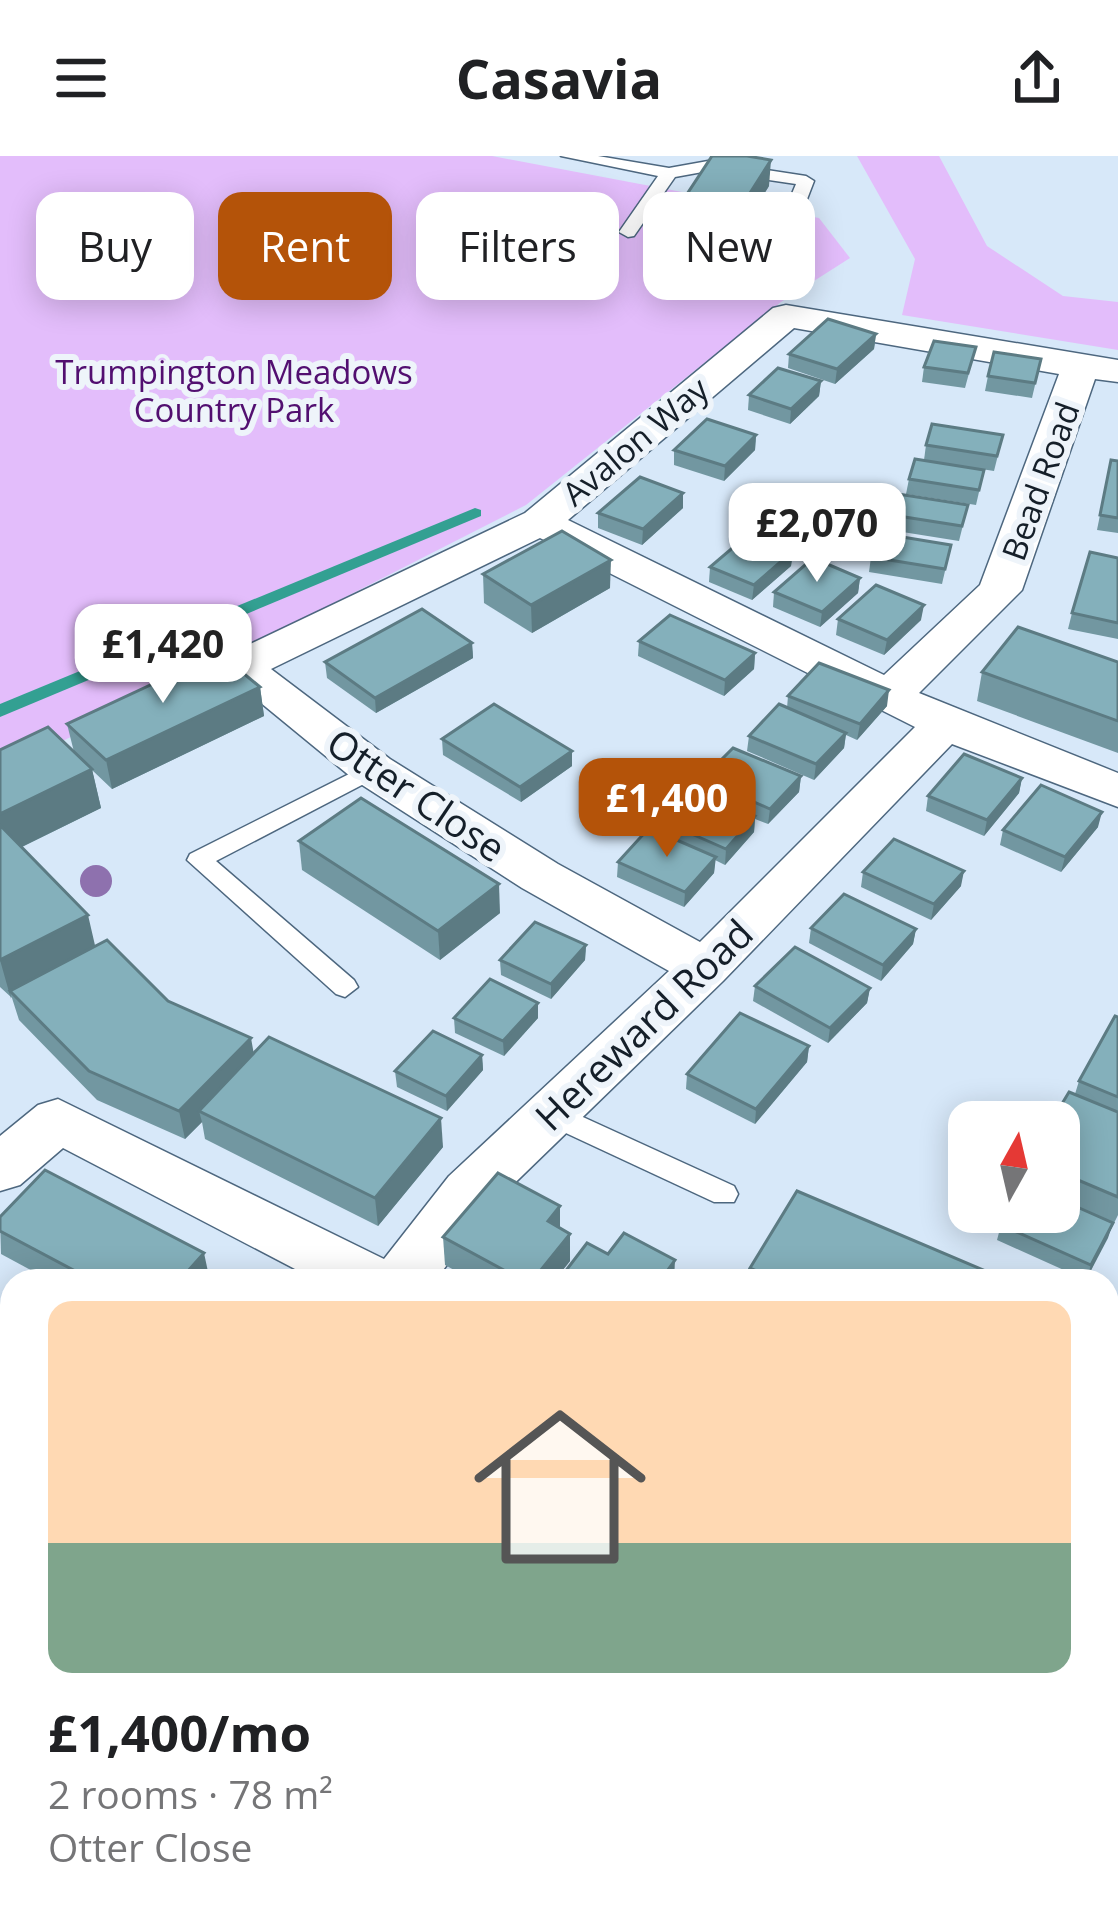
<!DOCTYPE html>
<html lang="en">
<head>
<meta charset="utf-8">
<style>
  :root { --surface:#fff; --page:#f6f6f6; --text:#202124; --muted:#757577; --line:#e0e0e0; --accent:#b45309 }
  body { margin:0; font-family:"Open Sans",sans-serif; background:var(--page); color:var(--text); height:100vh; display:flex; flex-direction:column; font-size:45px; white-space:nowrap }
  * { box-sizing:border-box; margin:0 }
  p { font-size:39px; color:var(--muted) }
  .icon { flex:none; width:66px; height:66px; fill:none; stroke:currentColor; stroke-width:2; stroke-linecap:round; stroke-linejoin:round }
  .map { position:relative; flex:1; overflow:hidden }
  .sheet { position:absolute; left:0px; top:1113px; width:1119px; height:660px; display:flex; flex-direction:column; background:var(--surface); border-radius:36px 36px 0 0; box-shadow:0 6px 30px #0003 }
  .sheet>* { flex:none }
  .hud { position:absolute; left:36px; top:36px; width:1047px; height:108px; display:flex; gap:24px }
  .needle { width:78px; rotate:8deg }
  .tools { position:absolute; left:948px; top:945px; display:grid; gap:24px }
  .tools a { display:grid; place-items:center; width:132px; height:132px; border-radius:24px; background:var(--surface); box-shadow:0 6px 30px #0003; font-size:60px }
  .price { position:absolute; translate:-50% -102px; padding:0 27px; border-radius:24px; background:#fff; color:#222; font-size:39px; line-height:78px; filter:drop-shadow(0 3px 6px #0008) }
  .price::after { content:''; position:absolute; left:50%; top:72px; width:36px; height:27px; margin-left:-18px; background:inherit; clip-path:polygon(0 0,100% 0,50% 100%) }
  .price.selected { background:var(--accent); color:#fff }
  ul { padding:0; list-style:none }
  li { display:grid; align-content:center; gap:24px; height:636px; padding:0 48px }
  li+li { border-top:3px solid var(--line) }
  li span { display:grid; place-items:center; height:372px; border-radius:24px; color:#555 }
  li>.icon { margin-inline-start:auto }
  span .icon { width:216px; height:216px; fill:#fffc; stroke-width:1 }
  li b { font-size:51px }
  .chip { padding:0 42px; border-radius:24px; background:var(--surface); box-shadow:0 6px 30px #0003; font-size:42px; line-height:108px }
  .chip.selected { background:var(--accent); color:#fff }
  header { display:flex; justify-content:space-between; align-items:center; height:156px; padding:0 48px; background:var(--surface); font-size:54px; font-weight:700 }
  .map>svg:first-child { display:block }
  .green { fill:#e3bdfb }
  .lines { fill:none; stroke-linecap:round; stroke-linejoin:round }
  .stream { fill:#33a092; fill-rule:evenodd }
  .lane-casing { stroke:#4d677f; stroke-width:3 }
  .street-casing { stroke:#4d677f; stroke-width:3 }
  .lane { fill:#fff; fill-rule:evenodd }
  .street { fill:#fff; fill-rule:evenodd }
  .tree { fill:#8e71ae }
  .wall { fill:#7297a1 }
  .shaded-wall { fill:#5c7b83 }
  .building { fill:#84b0bb; stroke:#5c7b83; stroke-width:3 }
  .labels { text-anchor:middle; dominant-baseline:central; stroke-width:12; stroke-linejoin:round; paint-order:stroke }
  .far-park-label { font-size:33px; fill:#520f70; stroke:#eef4fa }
  .far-street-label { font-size:33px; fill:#151f29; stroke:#eef4fa }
  .street-label { font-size:39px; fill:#151f29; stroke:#eef4fa }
</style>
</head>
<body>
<header><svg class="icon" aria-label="menu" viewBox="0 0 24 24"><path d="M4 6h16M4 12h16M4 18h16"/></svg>Casavia<svg class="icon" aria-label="share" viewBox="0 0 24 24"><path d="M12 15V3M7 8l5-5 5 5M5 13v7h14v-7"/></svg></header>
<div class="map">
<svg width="1118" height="1773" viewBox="0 0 1118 1773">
  <rect width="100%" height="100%" fill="#d7e8f9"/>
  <g class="green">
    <polygon points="0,0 492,0 819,62 850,102 781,146 526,349 0,617"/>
    <polygon points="857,0 939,0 987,90 1063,140 1118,146 1118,194 902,159 915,103"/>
  </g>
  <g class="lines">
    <polygon class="stream" points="475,352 481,354 481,360 0,561 0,548"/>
    <g class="lane-casing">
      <g id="lane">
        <polygon points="561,0 598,0 669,12 708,5 806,20 814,25 799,64 790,69 781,64 796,28 708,15 675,21 634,80 628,81 619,76 658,20"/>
        <polygon points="373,606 381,609 385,614 381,619 216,705 354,824 358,831 345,841 336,838 187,704 190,698"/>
        <polygon points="550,946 734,1030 738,1038 734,1046 714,1046 540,965 536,957 540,949"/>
      </g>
    </g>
    <g class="street-casing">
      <g id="street">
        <path d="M786 149 1118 204V226L1095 223 1022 434 919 537 1118 617V651L952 588 723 825 489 1052 435 1125H318L63 992 20 1029 0 1035V980L38 949 58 943 384 1103 449 1020 669 815 522 732 356 625 217 511 223 501 525 357 773 152ZM794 172 1059 218 980 429 884 519 568 364ZM540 382 915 571 700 786 558 708 390 603 271 513Z"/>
        <polygon points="1118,1184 1118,1256 1107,1260 1107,1188"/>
        <polygon points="1107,1338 1118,1343 1118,1403 1107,1399"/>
        <polygon points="12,1665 12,1748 0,1753 0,1670"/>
        <polygon points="816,1761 892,1761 887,1773 811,1773"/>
      </g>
    </g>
    <use href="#lane" class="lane"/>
    <use href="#street" class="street"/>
  </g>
  <circle class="tree" cx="96" cy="725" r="16"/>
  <g class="wall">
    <polygon points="769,30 727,97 671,87 672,61"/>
    <polygon points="876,178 874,193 835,228 788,212 789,198"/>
    <polygon points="976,191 965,232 922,226 924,211"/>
    <polygon points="1041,203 1032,242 985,235 988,220"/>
    <polygon points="821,225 819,240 790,268 748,254 749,239"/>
    <polygon points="756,279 755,294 724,325 674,309 674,294"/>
    <polygon points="1003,279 994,315 924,304 926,289"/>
    <polygon points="1111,304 1118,305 1118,377 1097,374"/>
    <polygon points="984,314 976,349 906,338 909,323"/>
    <polygon points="683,337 683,352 642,389 598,372 598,357"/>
    <polygon points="968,349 959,385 890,374 892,359"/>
    <polygon points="951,389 942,428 869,416 871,401"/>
    <polygon points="793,395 791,410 752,444 709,426 710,411"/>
    <polygon points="1118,402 1118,483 1068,473 1072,457"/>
    <polygon points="483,418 610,432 532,477 484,447"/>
    <polygon points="860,422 858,437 820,471 773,451 774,436"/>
    <polygon points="838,463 921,464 884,499 836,479"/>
    <polygon points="639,485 755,497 754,513 724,540 638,500"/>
    <polygon points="472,487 473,502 376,557 327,522 325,506"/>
    <polygon points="1118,506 1118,597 977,545 982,516"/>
    <polygon points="260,531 264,560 112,633 92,614 101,652 22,691 95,790 168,845 254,898 443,991 378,1070 205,983 202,966 185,983 97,944 19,864 12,842 0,831 0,594 74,596 67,568"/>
    <polygon points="788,540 887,550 857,584 846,579 844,592 814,624 747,595 749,580 787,552"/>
    <polygon points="442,583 572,610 521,646 443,599"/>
    <polygon points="801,620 799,636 768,668 755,663 754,676 725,709 715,704 714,717 684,751 617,721 618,706 659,676 660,664 701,637 702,623"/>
    <polygon points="1022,622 1019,637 984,680 926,655 928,640"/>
    <polygon points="1098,671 1061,716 1000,689 1003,674"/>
    <polygon points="299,685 500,757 440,804 302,714"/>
    <polygon points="863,716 961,730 931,764 861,731"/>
    <polygon points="811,772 916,773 913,788 881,825 809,787"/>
    <polygon points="586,789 585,804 551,843 501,819 500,804"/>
    <polygon points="755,830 870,832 867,847 828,887 753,845"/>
    <polygon points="1118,861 1118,1059 1086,1124 997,1084 1001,1069 1059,1056 1059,966 1075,938 1079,925"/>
    <polygon points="454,862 538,862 504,900 455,877"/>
    <polygon points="809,890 807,906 755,968 686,933 687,918"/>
    <polygon points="482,899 483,914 447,955 397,931 395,915"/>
    <polygon points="0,1061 210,1124 51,1125 1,1098"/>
    <polygon points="570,1078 570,1105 554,1125 474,1125 445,1109 443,1081"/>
    <polygon points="750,1112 993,1125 749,1125"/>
    <polygon points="12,1406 12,1457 5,1451 0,1441 0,1420"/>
    <polygon points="0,1471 12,1479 12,1615 9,1619 0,1613"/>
    <polygon points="1118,1549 1118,1578 1109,1573"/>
    <polygon points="189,1761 212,1761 205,1772"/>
  </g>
  <g class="shaded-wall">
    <polygon points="771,4 769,30 727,97 729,70"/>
    <polygon points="876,178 874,193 835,228 837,213"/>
    <polygon points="821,225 819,240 790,268 791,253"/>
    <polygon points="756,279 755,294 724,325 725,310"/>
    <polygon points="683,337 683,352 642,389 643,373"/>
    <polygon points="793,395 791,410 752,444 754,429"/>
    <polygon points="611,404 610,432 532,477 531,449"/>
    <polygon points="860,422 858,437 820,471 822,456"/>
    <polygon points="924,449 921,464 884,499 887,484"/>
    <polygon points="472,487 473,502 376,557 375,542"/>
    <polygon points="755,497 754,513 724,540 725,524"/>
    <polygon points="260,531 264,560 112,633 106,604"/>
    <polygon points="889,534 887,550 857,584 860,568"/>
    <polygon points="846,577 844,592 814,624 816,608"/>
    <polygon points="572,595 572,610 521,646 520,631"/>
    <polygon points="92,613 101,652 3,700 0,689 0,658"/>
    <polygon points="801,620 799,636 768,668 770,653"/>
    <polygon points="1022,622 1019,637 984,680 987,664"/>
    <polygon points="1102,656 1098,671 1061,716 1065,701"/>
    <polygon points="755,660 754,676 725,709 726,693"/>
    <polygon points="716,701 714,717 684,751 685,736"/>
    <polygon points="964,715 961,730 931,764 934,748"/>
    <polygon points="499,728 500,757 440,804 438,775"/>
    <polygon points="88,759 97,798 10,835 11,843 0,804"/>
    <polygon points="916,773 913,788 881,825 883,809"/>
    <polygon points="586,789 585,804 551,843 551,828"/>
    <polygon points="870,832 867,847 828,887 830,872"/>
    <polygon points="538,847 538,862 504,900 503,885"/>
    <polygon points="251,882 256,910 199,955 202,966 185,983 179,955"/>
    <polygon points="809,890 807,906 755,968 756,953"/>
    <polygon points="482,899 483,914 447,955 446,940"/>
    <polygon points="441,962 443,991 378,1070 375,1042"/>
    <polygon points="560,1050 560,1078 548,1065"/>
    <polygon points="1113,1067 1108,1082 1086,1124 1091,1109"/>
    <polygon points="570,1078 570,1105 554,1125 532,1125"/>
    <polygon points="204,1097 210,1125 179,1125"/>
    <polygon points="675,1104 674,1125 660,1125"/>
    <polygon points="5,1195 12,1214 12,1224 0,1236 0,1199"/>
    <polygon points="12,1579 12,1615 9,1619 0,1602 0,1593"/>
    <polygon points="201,1761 212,1761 205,1772"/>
    <polygon points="679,1761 691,1761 684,1773 673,1773"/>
  </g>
  <g class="building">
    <polygon points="712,0 747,0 771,4 729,70 672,61"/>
    <polygon points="828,163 876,178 837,213 789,198"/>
    <polygon points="934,185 976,191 968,217 924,211"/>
    <polygon points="994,196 1041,203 1035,227 988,220"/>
    <polygon points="778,212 821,225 791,253 749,239"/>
    <polygon points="707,263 756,279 725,310 674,294"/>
    <polygon points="932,268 1003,279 997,300 926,289"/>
    <polygon points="915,303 984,314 979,334 909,323"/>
    <polygon points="1111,304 1118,305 1118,362 1100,359"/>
    <polygon points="640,321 683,337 643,373 598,357"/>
    <polygon points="898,338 968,349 962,370 892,359"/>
    <polygon points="562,375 611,404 531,449 483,418"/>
    <polygon points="750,377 793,395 754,429 710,411"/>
    <polygon points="878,377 951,389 945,413 871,401"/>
    <polygon points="1090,396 1118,402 1118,467 1072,457"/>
    <polygon points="813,402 860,422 822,456 774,436"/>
    <polygon points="876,429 924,449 887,484 838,463"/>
    <polygon points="422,453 472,487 375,542 325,506"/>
    <polygon points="670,459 755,497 725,524 639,485"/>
    <polygon points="1018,471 1118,506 1118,565 982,516"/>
    <polygon points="219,497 260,531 106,604 67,568"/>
    <polygon points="819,507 889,534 860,568 788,540"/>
    <polygon points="494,548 572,595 520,631 442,583"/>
    <polygon points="779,548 846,577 816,608 749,580"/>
    <polygon points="48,571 92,613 0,658 0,594"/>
    <polygon points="733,592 801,620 770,653 702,623"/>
    <polygon points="964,598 1022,622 987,664 928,640"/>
    <polygon points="1041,629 1102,656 1065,701 1003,674"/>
    <polygon points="690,632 755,660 726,693 660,664"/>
    <polygon points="361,642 499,728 438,775 299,685"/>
    <polygon points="0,669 88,759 0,804"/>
    <polygon points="649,672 716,701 685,736 618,706"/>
    <polygon points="894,683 964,715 934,748 863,716"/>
    <polygon points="844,738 916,773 883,809 811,772"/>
    <polygon points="535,766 586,789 551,828 500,804"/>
    <polygon points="107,784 168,845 251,882 179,955 89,915 10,835"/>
    <polygon points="795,791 870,832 830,872 755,830"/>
    <polygon points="490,823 538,847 503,885 454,862"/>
    <polygon points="740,857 809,890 756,953 687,918"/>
    <polygon points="1115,860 1118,861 1118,941 1079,925"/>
    <polygon points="433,875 482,899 446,940 395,915"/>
    <polygon points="269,881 441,962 375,1042 199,955"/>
    <polygon points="1069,936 1118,956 1118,1041 1059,1016 1059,966 1051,966"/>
    <polygon points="45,1014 204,1097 179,1125 94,1125 0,1075 0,1061"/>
    <polygon points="498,1017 560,1050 548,1065 570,1078 532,1125 524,1125 443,1081"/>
    <polygon points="797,1035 995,1119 992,1125 779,1125 750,1112"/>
    <polygon points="1059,1043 1113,1067 1091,1109 1001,1069 1008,1056 1059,1056"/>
    <polygon points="624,1077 675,1104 660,1125 558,1125 587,1087 608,1098"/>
    <polygon points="12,1406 12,1439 0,1431 0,1420"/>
    <polygon points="0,1471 12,1479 12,1579 0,1593"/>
    <polygon points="1107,1694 1118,1699 1118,1765 1107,1760"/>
    <polygon points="1107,1760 1118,1765 1118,1773 1044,1773 1048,1761"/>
    <polygon points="16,1761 81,1761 98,1773 6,1773"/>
    <polygon points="521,1761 679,1761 673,1773 514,1773"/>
  </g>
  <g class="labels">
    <g class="far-park-label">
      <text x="234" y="215">Trumpington Meadows<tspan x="234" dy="38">Country Park</tspan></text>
    </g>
    <g class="far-street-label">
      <text transform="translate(635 285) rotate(-40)">Avalon Way</text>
      <text transform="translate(1040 325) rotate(-70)">Bead Road</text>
    </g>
    <g class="street-label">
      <text transform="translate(417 638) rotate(34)">Otter Close</text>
      <text transform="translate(643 868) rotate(-44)">Hereward Road</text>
    </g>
  </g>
</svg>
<div class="tools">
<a><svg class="needle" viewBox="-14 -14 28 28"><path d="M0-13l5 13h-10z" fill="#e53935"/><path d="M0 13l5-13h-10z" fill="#757577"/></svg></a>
</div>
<b class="price" style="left:817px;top:429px">£2,070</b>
<b class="price" style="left:163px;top:550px">£1,420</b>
<b class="price selected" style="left:667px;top:704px">£1,400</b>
<div class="hud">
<a class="chip">Buy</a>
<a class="chip selected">Rent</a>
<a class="chip">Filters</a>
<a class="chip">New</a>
</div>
<section class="sheet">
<ul>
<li><span style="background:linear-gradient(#ffd9b3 65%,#7fa58c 0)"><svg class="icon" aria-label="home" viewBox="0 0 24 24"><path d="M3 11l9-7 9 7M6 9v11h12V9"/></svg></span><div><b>£1,400/mo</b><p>2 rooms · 78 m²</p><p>Otter Close</p></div></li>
</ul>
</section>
</div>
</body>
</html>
